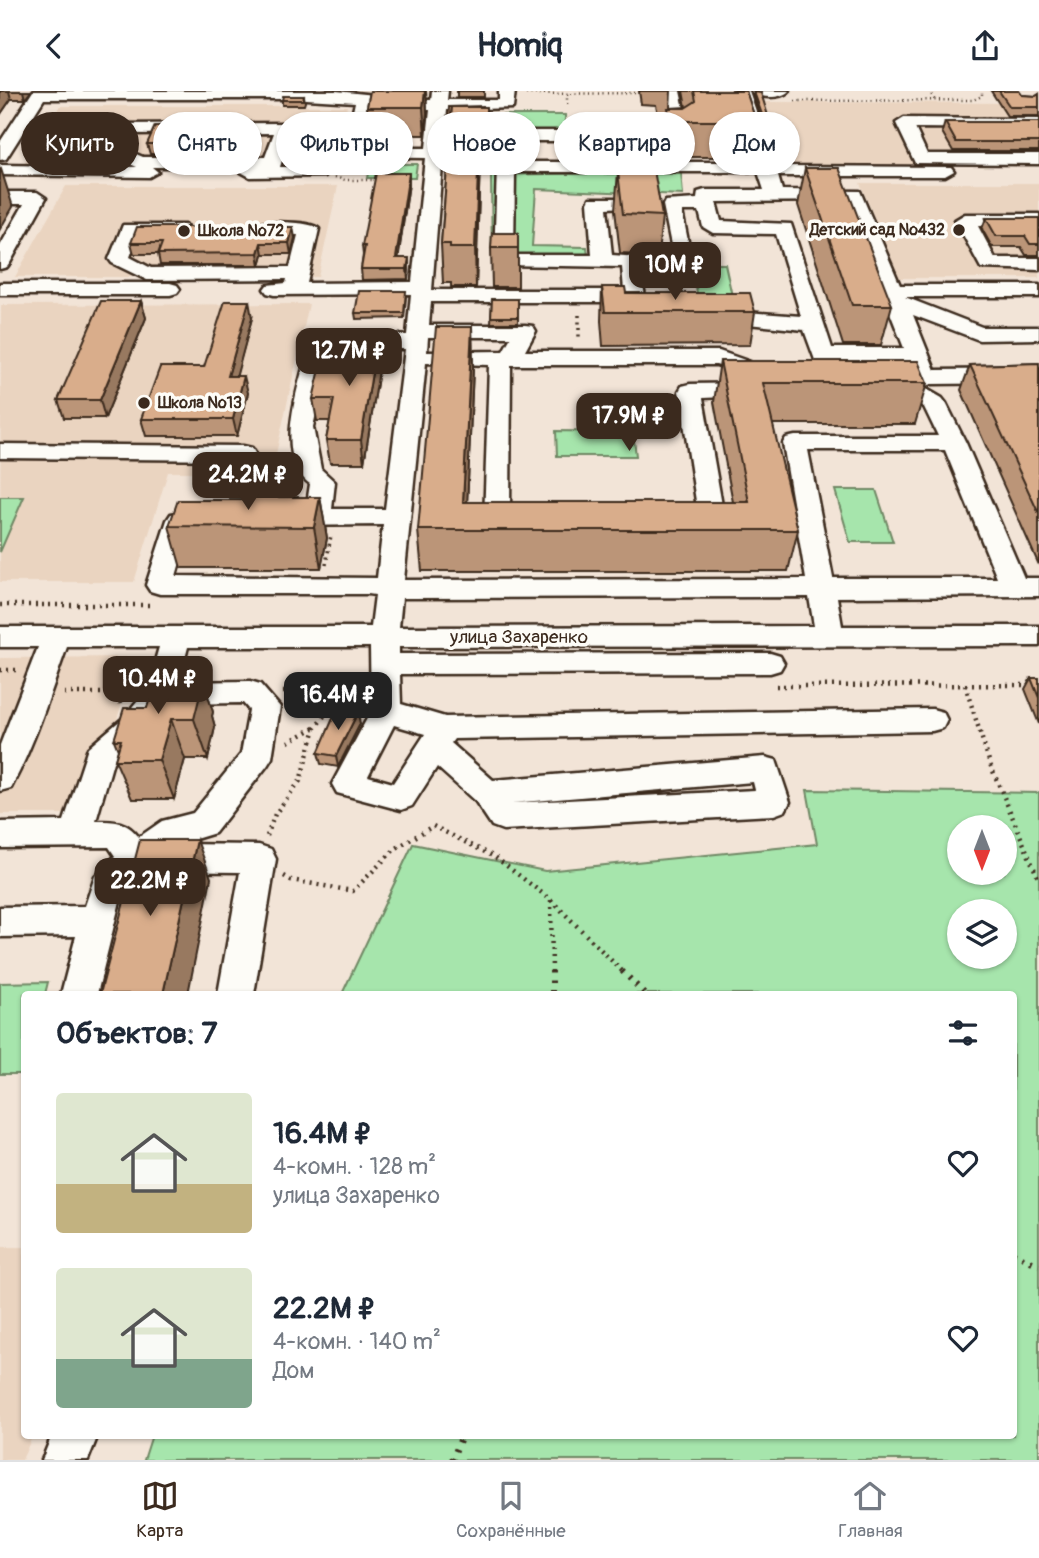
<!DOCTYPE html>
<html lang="ru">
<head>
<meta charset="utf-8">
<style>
  :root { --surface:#fff; --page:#f2f2f3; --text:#1f2937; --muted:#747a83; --line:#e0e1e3; --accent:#3b2a1e }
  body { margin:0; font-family:Pangolin,sans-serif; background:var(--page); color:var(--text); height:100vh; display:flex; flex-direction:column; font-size:26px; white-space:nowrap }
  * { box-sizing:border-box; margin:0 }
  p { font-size:23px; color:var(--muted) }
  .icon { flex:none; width:38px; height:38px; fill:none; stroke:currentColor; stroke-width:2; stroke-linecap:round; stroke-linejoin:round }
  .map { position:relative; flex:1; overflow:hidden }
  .drawer { position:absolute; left:21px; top:900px; width:996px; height:448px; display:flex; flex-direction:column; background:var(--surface); border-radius:7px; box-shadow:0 2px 5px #0004 }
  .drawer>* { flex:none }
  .guide { position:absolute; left:21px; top:21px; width:998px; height:63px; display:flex; gap:14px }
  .needle { width:46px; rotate:180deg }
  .controls { position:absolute; left:947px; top:724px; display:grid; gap:14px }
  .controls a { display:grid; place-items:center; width:70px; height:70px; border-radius:50%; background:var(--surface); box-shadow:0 2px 5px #0004; font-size:35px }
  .price { position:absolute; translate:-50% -60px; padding:0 16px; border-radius:14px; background:var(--accent); color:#fff; font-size:23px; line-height:46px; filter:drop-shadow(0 2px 4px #0008) }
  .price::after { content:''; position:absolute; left:50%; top:42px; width:21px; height:16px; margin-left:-10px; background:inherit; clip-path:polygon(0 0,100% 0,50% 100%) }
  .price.selected { background:#222; color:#fff }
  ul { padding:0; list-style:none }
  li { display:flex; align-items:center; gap:21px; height:175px; padding:0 35px }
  li span { display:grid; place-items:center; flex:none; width:196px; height:140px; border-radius:7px; color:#555 }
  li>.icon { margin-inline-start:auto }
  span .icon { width:84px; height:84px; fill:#fffc; stroke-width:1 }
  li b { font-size:30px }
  h2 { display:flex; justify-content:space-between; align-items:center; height:84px; padding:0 35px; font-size:30px }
  .tag { padding:0 24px; border-radius:32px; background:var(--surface); box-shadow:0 2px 5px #0004; font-size:24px; line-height:63px }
  .tag.selected { background:var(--accent); color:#fff }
  header { display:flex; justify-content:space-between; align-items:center; height:91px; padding:0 35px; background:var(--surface); font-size:32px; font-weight:800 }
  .menu { display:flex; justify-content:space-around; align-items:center; height:98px; border-top:2px solid var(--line); background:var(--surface); font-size:19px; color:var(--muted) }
  .menu a { display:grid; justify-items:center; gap:4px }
  .menu .selected { color:var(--accent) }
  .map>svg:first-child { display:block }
  .built { fill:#ead4c0 }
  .green { fill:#a6e5ac; stroke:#708865; stroke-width:2; fill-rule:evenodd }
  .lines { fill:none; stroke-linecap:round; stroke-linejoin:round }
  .minor-casing { stroke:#3b2a1e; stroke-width:5 }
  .path-far3 { stroke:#3b2a1e; stroke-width:2.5; stroke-dasharray:1 3.5; stroke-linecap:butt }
  .path-far2 { stroke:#3b2a1e; stroke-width:3.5; stroke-dasharray:2 4.5; stroke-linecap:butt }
  .path-far1 { stroke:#3b2a1e; stroke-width:4.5; stroke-dasharray:2 5; stroke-linecap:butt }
  .path { stroke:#3b2a1e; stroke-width:6; stroke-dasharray:2.5 7; stroke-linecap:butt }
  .minor { fill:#fdfcf7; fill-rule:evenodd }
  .wall { fill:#bb9578; stroke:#3b2a1e; stroke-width:2 }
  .shaded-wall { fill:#987961; stroke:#3b2a1e; stroke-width:2 }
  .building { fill:#d9ad8b; stroke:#3b2a1e; stroke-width:2 }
  .poi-dot { fill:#3b2a1e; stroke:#fdfcf7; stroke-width:2.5 }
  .labels { text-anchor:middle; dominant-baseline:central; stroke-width:7; stroke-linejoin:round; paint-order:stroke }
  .far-poi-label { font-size:16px; font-weight:bold; fill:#3b2a1e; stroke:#fdfcf7; text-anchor:start }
  .street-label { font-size:19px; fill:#3b2a1e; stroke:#fdfcf7 }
</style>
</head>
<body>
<header><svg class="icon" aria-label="back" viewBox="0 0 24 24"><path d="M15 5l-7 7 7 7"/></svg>Homiq<svg class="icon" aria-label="share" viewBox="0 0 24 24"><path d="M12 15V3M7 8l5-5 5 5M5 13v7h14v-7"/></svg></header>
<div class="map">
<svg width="1039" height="1369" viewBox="0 0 1039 1369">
  <rect width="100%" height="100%" fill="#f2e4d7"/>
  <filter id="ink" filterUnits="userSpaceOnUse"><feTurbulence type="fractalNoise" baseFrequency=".0143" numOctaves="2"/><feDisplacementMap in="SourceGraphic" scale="14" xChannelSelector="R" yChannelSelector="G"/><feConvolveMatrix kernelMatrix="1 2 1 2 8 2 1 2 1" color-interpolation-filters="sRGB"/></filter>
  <g filter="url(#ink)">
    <g class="built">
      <polygon points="765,11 1039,12 1039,74 786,74"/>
      <polygon points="60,15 347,15 332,75 23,75"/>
      <polygon points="860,92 1039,92 1039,187 899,187"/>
      <polygon points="66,95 338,95 318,186 15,186"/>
      <polygon points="309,213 272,381 168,381 134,491 0,491 1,214"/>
      <polygon points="136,566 88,723 0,723 0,567"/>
      <polygon points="0,1156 24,1156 24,1344 33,1344 22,1369 0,1369"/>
    </g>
    <g class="green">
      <polygon points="497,24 565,24 565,41 497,40"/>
      <polygon points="370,73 417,73 415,87 367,87"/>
      <polygon points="681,81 683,104 536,98 532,155 587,156 589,174 492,173 491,84"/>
      <polygon points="692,173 725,173 734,214 699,214"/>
      <polygon points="556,340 633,341 636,365 557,365"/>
      <polygon points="835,399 876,399 893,451 850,451"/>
      <polygon points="0,406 24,406 0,461"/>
      <path d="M807 699 1039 702V1369H144L152 1344H1013V903H342L413 753 545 780 817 753ZM959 737H1004V782H959ZM959 821H1004V866H959Z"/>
      <polygon points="48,891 45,903 24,903 24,973 22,983 0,983 0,892"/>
    </g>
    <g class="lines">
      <g class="minor-casing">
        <g id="minor">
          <path d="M336 0 375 4 376 9H431L432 0H448L447 9H499V0H515L513 17 447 19 445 40H671L664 0H680L690 45 681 50H444L432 199H624L622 176 497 174 494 170 497 76 506 71H755L733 0H749L775 75 951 76 954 80 945 85H778L782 99 860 100 900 194H1039V206H905L982 236H1039V248L979 249 913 224 935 279 1039 278V292L931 293 923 296 942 307 946 312 966 352 1024 487H1039V505L837 506 842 535H1039V555L399 556V563L770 562 780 565 784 572 780 579 770 582 400 583 401 613 445 626 932 618 943 621 947 629 943 637 932 640 454 648 451 652 493 689 765 666 776 669 790 711 785 720 774 724 503 739 492 735 476 711 437 676 412 715 401 719 337 702 332 693 371 620 370 556H188L179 591 250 590 260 593 280 616 272 667 267 675 215 742 179 753 259 754 271 758 276 768 254 903H218L240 781 144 780 122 802 97 903H61L76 845 0 846V816L85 815 95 785 115 765 109 756 0 757V731L64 730 88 657 123 627 147 598 159 556H67C50 603 35 652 11 697L0 700V654L38 556H0V536H371L375 504 368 503H160L150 500 146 494 167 429 171 423C184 420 197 420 210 423L214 429 210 435 190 437 176 485 377 487 383 434 281 435 272 433 268 427 272 421 306 419 310 393C271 365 301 289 310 251L313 246 321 244H407L411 203 274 204 267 202 264 198 267 194 286 192 287 188 147 189 112 172 109 168 123 134H186L189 138 186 142 138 144 130 166 151 177 290 176 298 144H252L242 138C250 129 311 129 319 138L307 192 412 191 425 67 347 66 344 62 355 11 306 8H44L6 68 0 69V51L33 0ZM368 19H430L426 57H363ZM515 81H758L764 99H705L698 101 697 108 665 110 663 114 671 154H685L688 150 682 120H699L703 136 713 142 776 143 801 225 746 221 738 222 735 227 738 232 804 239 815 269 823 271H910L915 283 897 291 894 296 897 301 924 316 938 345H795L786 347 783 352 806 488 404 489 426 272 489 274 484 431 488 437C502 440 516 440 530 437L534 431 530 425 510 423 511 274H716L759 289 776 287 779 282 776 277 762 275 719 260H525L536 240 533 235 525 234H429L431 211H635L642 209 645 205 638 166 612 164 607 117 644 115 646 111 644 107H590L588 111 592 164H514ZM846 110 904 257H832L791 133 721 130 716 111ZM428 246H511L503 260 427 261ZM330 258H405L385 418H332L335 391 321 378 313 336ZM808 359H945L997 487H833ZM809 506 814 535 399 536 402 507ZM243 612 249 619 241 663 193 722 162 730 139 746C126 730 116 730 96 730L113 671 145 643 169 613ZM394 634 425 643 393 692 368 685ZM753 691 755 699 511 712Z"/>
          <path d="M751 0H789C781 8 759 8 751 0Z"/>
          <polygon points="904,27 1039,28 1039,38 915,37 927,63 1039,63 1039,73 915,72 896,32"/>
          <path d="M284 32 292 37 280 76H319L328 81 325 85 250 86 241 81 247 76H152L158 81 149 86 0 84V74L137 76 106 63 103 59 112 38 121 33ZM274 42 265 66H143L122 57 127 43Z"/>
          <polygon points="0,101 37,101 46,107 10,172 7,176 0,178 0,155 24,113 0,113"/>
          <polygon points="965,123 1039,123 1039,135 978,135 995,167 1039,167 1039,179 981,177 955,129"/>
          <polygon points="0,192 170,192 177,194 180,198 177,202 170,204 0,204"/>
          <polygon points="759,292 767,294 770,299 767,304 703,307 725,431 721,437 712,439 679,437 675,431 679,425 698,423 679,300 682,295 690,293"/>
          <polygon points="0,353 243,355 252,357 255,362 252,367 243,369 0,367"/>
          <polygon points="52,1344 98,1344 88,1369 42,1369"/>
        </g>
      </g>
      <g class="path-far3">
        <polyline points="929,0 936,11"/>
        <polyline points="526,3 643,2"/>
        <polyline points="567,3 567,16"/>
        <polyline points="795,10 973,9 982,5 982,0"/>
        <polyline points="335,86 345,89 378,89"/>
      </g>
      <g class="path-far2">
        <polyline points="579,224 579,248"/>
        <polyline points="326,474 331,444"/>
      </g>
      <g class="path-far1">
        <polyline points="0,514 150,514"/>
        <polyline points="0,579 17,579"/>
        <polyline points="965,594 990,673 1039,789"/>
        <polyline points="776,595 1039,594"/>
        <polyline points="283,601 358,599"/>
        <polyline points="64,602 115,602"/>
        <polyline points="121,613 115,602 125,568"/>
        <polyline points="288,651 314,637"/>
        <polyline points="267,745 275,723 300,690 315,637 344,599"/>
        <polyline points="284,785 291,789 353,800 395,758 433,735 495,766 551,809 624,882"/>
        <polyline points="551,809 552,882"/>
      </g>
      <g class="path">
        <polyline points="552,880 552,903"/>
        <polyline points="622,880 645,903"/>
        <polyline points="1013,1162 1039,1174"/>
        <polyline points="452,1369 462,1344"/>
      </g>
      <use href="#minor" class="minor"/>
    </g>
    <g class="wall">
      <polygon points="0,0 31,0 25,8 11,8 0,24"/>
      <polygon points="370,0 426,0 427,22 425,44 370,44 367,16"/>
      <rect x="457" y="0" width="27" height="6"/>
      <polygon points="639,0 671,0 670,17 686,16 683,0 746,0 755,27 750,63 733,63 732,66 667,66 664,53 666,37 661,37 656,14 641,13"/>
      <polygon points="991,0 1019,0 1022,4 1036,5 1039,3 1039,25 1007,25"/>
      <polygon points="754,1 778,57 777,63 774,63 754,6"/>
      <polygon points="304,5 305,11 304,14 282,14 282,9"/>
      <polygon points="483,16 486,16 486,67 480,67 476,196 451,196 451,192 443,192 441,153 450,37 448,37 448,32"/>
      <polygon points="945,31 1039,31 1039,60 953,60 942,41"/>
      <polygon points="247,34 249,45 243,63 150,63 147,53"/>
      <polygon points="805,77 892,214 881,254 843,254 798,114"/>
      <polygon points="618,81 662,125 658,164 620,162 615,119"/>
      <polygon points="409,92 398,167 409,167 409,177 408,188 362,189 361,178 363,164 362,155"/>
      <polygon points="986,127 1039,127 1039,164 1026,164 1021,156 992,156 982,138"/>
      <polygon points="518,142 518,196 492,196 491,157"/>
      <polygon points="295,147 291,163 263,163 260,174 160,174 158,163 134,163 131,152"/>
      <polygon points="602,196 626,202 755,221 750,254 603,255 601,230"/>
      <polygon points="406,206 404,227 356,228 355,222"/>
      <polygon points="492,208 518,208 518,232 491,232"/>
      <polygon points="141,210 146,227 105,327 64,327 58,309"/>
      <polygon points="252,227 236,285 248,302 237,345 146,345 141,328 204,276"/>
      <polygon points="472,236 473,277 467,411 733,411 714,311 720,270 927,292 915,333 772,333 798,439 788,480 422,480 418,439"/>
      <polygon points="378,245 381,267 364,372 330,372 326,349 330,330 317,330 313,308"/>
      <polygon points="1039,272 1039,474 961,299 970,274"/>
      <polygon points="320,406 327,447 321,477 181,477 169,435 244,409"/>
      <polygon points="200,580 213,621 212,625 215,636 208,668 185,668 174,708 132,708 115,669 118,659 114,649 147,617"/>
      <polygon points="1031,587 1039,587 1039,633 1025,598"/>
      <polygon points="360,633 338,676 321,673 318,662"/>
    </g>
    <g class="shaded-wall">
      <polygon points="0,0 9,0 11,8 0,24"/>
      <polygon points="23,0 31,0 25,8"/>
      <polygon points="425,0 426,0 427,22 425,44 423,16"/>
      <polygon points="480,30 480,67 476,196 475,157"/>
      <polygon points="247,34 249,45 243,63 241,53"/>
      <polygon points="1,78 13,116 0,138 0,79"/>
      <polygon points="409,82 409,92 397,177 396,167"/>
      <polygon points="293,136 295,147 291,163 289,152"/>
      <polygon points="261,152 263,163 260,174 258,162"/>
      <polygon points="409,167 409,177 408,188 407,178"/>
      <polygon points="141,210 146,227 105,327 100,309"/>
      <polygon points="249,210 252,227 232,302 228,285"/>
      <polygon points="472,236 473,277 466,439 463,411"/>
      <polygon points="378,245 381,267 364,372 361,349"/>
      <polygon points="244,285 248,302 237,345 233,328"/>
      <polygon points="320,406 327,447 321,477 314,436"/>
      <polygon points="200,580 213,621 212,625 215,636 208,668 194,628 196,596"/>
      <polygon points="358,621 360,633 338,676 336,665"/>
      <polygon points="171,628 185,668 174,708 159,669"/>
      <polygon points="197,749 211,787 188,903 163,903"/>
    </g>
    <g class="building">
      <polygon points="370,0 425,0 423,16 367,16"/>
      <polygon points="694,0 746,0 755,27 736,27 737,30 670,30 668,17 685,17 696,10"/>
      <polygon points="999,0 1019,0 1022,4 1036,5 1039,3 1039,16 1010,16"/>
      <polygon points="754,1 761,2 778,57 774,57"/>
      <polygon points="283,5 304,5 303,9 282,9"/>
      <polygon points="483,15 483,16 452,16 450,32 448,32 449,16"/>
      <polygon points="452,16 486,16 486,30 480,30 475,157 450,157 450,153 441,153"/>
      <polygon points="945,31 1039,31 1039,51 956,51"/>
      <polygon points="247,34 241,53 147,53 155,35"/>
      <polygon points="805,77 839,77 892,214 852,214"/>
      <polygon points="654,79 662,125 623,123 618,81"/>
      <polygon points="376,82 409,82 396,167 409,167 407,178 361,178 365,155 362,155"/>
      <polygon points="986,127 1039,127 1039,153 1030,153 1025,145 996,145"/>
      <polygon points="137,136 293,136 289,152 261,152 258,162 158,163 162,152 131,152"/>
      <polygon points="492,142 518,142 518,157 491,157"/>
      <polygon points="602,196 625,196 626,202 750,202 755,221 605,221"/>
      <polygon points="359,200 406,200 404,222 355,222"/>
      <polygon points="492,208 518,208 518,226 491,226"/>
      <polygon points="101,210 141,210 100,309 58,309"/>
      <polygon points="225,210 249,210 228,285 244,285 233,328 141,328 160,276 204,276"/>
      <polygon points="436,236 472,236 463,411 749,411 720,270 918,270 927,292 763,292 798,439 418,439"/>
      <polygon points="346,245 378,245 361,349 326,349 334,308 313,308 320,278 340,278"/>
      <polygon points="1039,272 1039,423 970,274"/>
      <polygon points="244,406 320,406 314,436 169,435 178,409 244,409"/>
      <polygon points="158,580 200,580 196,596 202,596 194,628 171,628 159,669 115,669 121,649 114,649 124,617 147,617"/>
      <polygon points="1031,587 1039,587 1039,607"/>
      <polygon points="337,618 358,621 336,665 318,662"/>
      <polygon points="140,749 197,749 163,903 100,903"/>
    </g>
  </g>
  <g class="poi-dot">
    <circle cx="959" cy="139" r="7"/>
    <circle cx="184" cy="140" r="7"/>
    <circle cx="144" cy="312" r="7"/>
  </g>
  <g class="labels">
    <g class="far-poi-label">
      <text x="945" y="139" text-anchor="end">Детский сад №432</text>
      <text x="198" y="140">Школа №72</text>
      <text x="158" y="312">Школа №13</text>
    </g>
    <g class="street-label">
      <text x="519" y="546">улица Захаренко</text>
    </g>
  </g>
</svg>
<div class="controls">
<a><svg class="needle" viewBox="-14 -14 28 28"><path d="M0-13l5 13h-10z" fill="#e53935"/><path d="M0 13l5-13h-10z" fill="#747a83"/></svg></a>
<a><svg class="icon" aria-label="layers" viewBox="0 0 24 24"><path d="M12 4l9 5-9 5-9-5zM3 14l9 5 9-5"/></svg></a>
</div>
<b class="price" style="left:675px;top:211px">10M ₽</b>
<b class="price" style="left:349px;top:297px">12.7M ₽</b>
<b class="price" style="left:629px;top:362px">17.9M ₽</b>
<b class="price" style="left:248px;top:421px">24.2M ₽</b>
<b class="price" style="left:158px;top:625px">10.4M ₽</b>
<b class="price selected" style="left:338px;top:641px">16.4M ₽</b>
<b class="price" style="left:150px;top:827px">22.2M ₽</b>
<div class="guide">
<a class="tag selected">Купить</a>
<a class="tag">Снять</a>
<a class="tag">Фильтры</a>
<a class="tag">Новое</a>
<a class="tag">Квартира</a>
<a class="tag">Дом</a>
</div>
<section class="drawer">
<h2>Объектов: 7<svg class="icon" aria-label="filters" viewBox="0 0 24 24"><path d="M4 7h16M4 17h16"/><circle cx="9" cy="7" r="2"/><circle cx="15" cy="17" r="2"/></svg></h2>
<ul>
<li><span style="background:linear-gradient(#dfe7d0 65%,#c2b280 0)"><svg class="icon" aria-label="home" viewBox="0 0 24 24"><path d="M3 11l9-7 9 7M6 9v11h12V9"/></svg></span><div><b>16.4M ₽</b><p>4-комн. · 128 m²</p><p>улица Захаренко</p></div><svg class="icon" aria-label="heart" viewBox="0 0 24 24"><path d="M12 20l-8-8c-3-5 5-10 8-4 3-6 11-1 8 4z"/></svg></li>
<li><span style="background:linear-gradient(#dfe7d0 65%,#7fa58c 0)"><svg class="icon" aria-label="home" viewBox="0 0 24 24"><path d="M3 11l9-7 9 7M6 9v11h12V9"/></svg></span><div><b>22.2M ₽</b><p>4-комн. · 140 m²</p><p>Дом</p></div><svg class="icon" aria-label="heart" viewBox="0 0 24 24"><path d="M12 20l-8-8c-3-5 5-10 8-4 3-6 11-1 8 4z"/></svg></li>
</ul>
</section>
</div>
<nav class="menu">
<a class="selected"><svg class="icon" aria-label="map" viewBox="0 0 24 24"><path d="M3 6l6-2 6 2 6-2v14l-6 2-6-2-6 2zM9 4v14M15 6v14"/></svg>Карта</a>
<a><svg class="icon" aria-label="saved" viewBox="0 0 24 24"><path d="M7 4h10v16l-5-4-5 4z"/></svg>Сохранённые</a>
<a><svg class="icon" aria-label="home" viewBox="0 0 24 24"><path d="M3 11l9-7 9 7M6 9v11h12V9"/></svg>Главная</a>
</nav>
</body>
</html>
